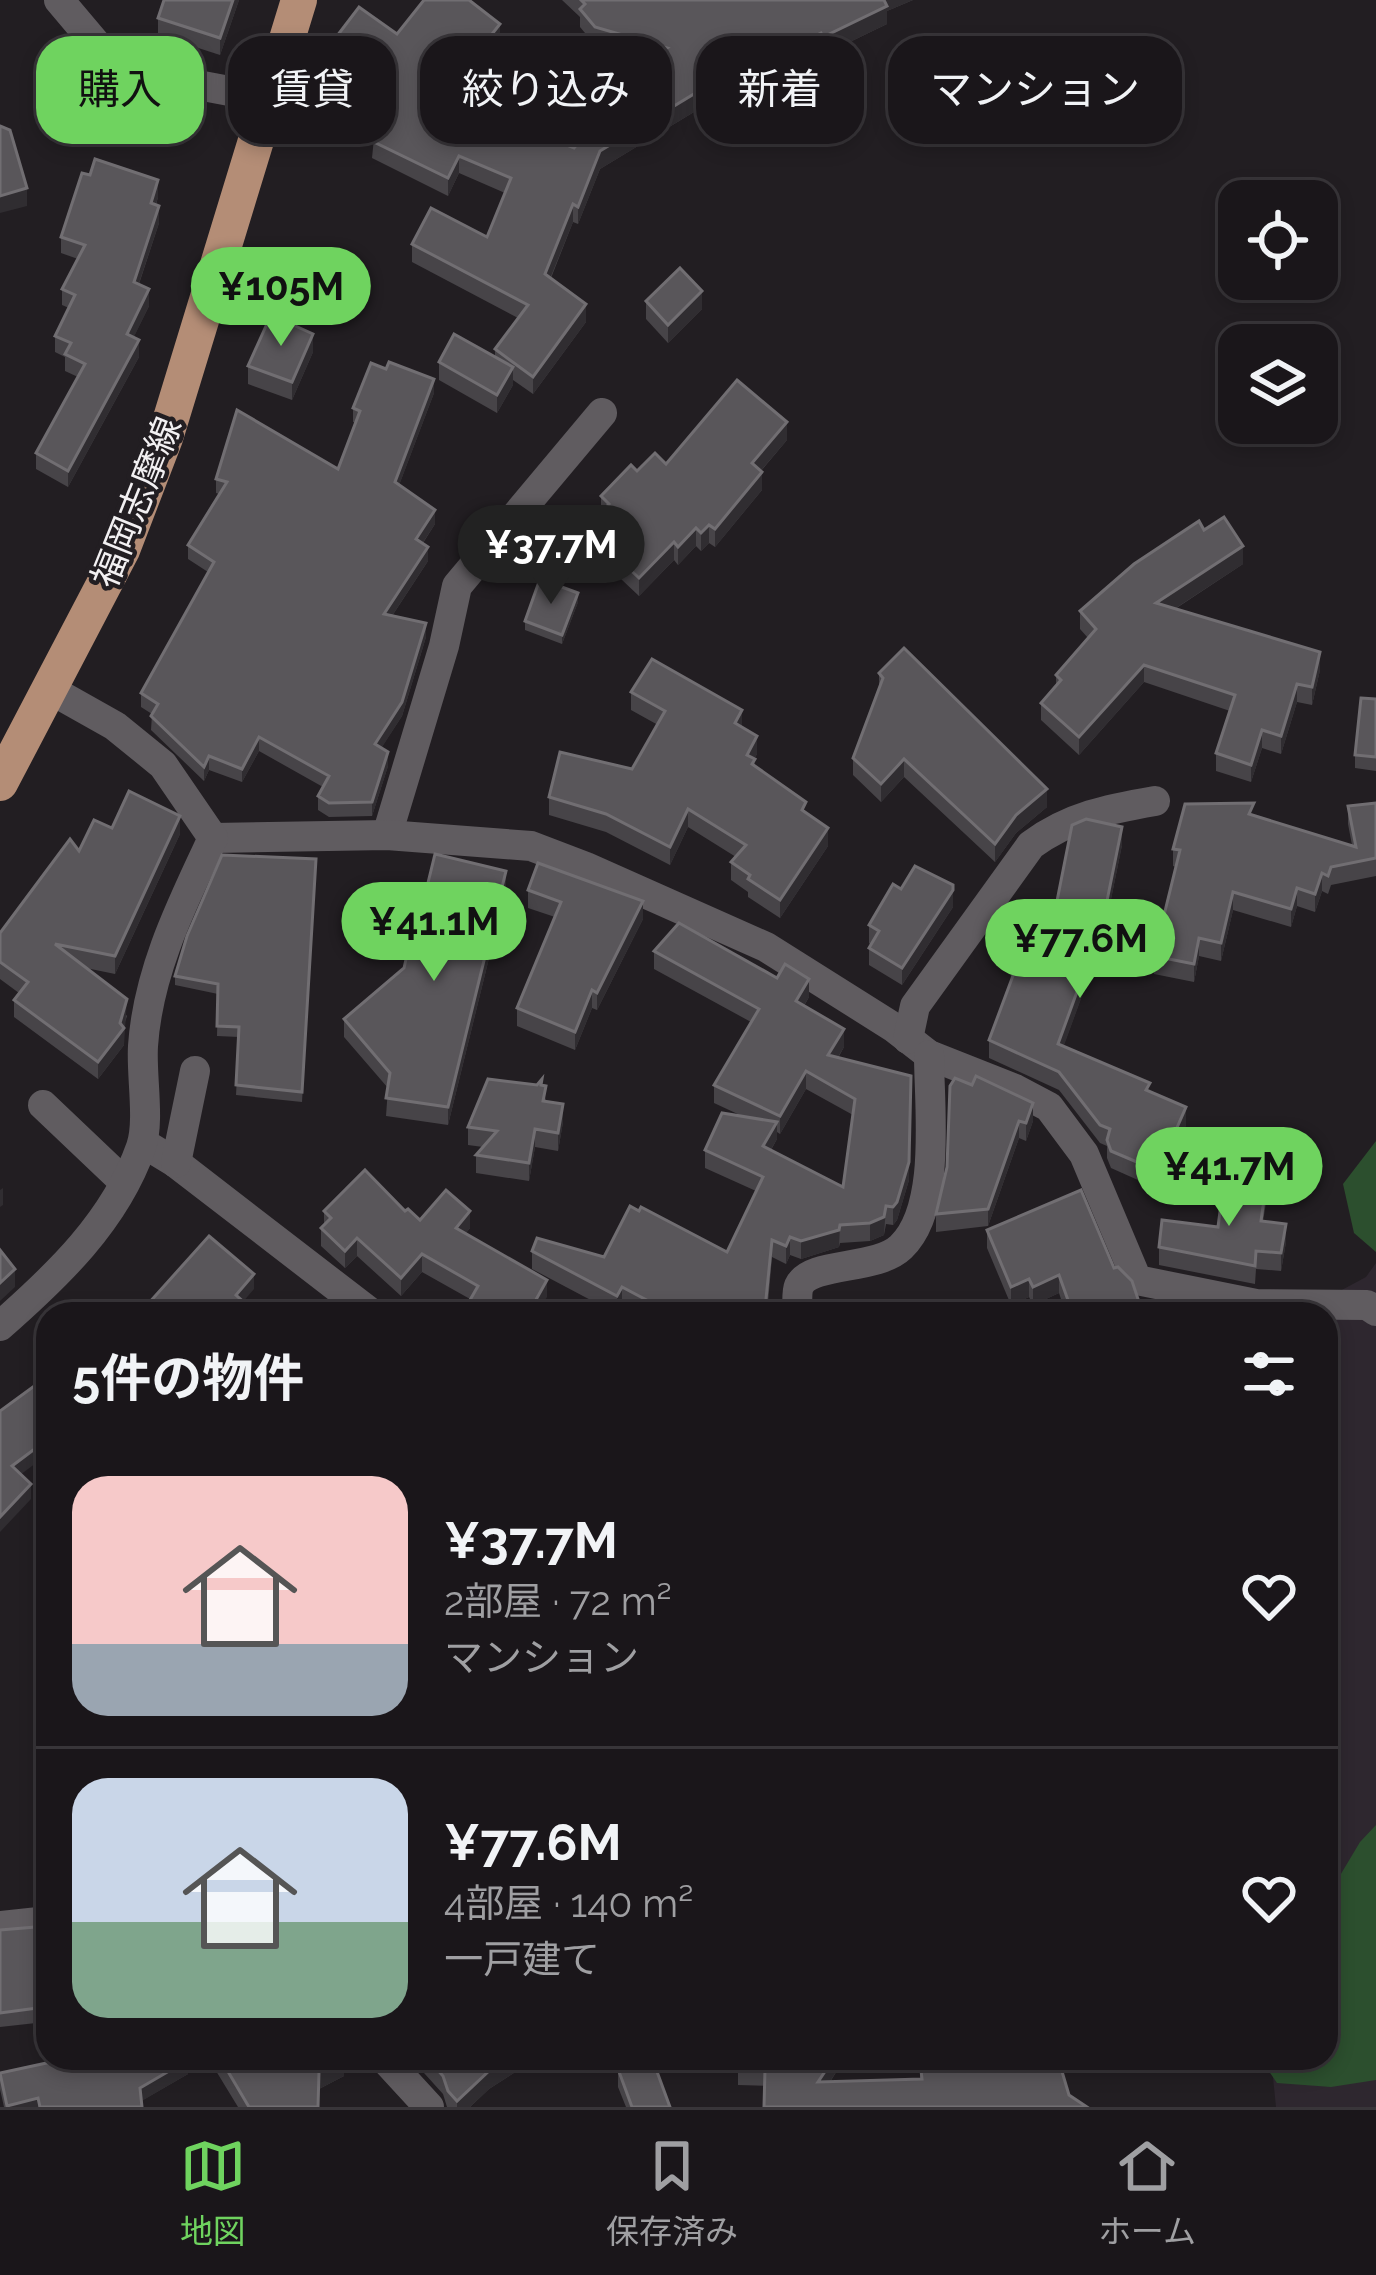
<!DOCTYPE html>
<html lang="ja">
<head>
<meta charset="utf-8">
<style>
  :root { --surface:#1a161a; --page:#231f23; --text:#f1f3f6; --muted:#9f9fa2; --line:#383539; --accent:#6fd35f }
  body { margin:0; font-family:Raleway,"Noto Sans JP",sans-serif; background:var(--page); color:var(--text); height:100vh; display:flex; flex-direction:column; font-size:45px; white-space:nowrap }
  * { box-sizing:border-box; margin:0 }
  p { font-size:39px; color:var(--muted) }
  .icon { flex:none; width:66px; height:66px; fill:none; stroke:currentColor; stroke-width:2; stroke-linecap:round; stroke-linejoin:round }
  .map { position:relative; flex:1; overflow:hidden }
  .sheet { position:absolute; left:36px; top:1302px; width:1302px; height:768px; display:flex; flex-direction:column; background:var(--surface); border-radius:36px; box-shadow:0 6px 18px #0003,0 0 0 3px var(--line) }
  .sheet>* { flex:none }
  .hud { position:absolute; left:36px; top:36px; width:1305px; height:108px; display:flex; gap:24px }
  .tools { position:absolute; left:1218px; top:180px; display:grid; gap:24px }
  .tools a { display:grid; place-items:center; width:120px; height:120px; border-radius:24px; background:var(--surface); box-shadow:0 6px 18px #0003,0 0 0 3px var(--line); font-size:60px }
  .price { position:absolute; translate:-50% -102px; padding:0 27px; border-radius:42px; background:var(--accent); color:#111; font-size:39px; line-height:78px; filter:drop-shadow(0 3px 6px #0008) }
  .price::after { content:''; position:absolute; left:50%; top:72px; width:36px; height:27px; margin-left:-18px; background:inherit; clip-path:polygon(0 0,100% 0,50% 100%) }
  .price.current { background:#222; color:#fff }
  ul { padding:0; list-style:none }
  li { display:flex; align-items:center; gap:36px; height:300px; padding:0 36px }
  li+li { border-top:3px solid var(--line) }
  li span { display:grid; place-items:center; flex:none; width:336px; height:240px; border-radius:36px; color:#555 }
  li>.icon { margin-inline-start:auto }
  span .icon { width:144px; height:144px; fill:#fffc; stroke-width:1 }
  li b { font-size:51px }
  h2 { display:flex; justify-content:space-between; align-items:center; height:144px; padding:0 36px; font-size:51px }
  .pill { padding:0 42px; border-radius:36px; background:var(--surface); box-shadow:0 6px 18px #0003,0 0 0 3px var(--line); font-size:42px; line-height:108px }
  .pill.current { background:var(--accent); color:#111 }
  .tab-bar { display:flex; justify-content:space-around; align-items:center; height:168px; border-top:3px solid var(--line); background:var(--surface); font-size:33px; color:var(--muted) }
  .tab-bar a { display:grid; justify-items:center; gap:6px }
  .tab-bar .current { color:var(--accent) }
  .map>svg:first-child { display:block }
  .built { fill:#2e272f }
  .forest { fill:#2c4f2e }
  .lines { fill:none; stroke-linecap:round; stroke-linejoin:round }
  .street { stroke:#605c60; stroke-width:30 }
  .primary { stroke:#b48d76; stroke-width:36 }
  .wall { fill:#474448; fill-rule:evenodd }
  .shaded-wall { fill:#302d31 }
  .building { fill:#59565a; stroke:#716e72; stroke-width:3 }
  .labels { text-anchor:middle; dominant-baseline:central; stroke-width:9; stroke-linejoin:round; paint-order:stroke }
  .street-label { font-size:36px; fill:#f2f0f2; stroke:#221e22 }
</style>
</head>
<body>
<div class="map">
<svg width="1376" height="2107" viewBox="0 0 1376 2107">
  <rect width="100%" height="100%" fill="#221e22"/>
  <polygon class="built" points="1376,1263 1376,2107 1276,2107 1271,2058 1326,2058 1326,1314 1297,1314 1366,1277"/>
  <g class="forest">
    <polygon points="1376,1141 1376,1252 1354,1233 1343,1184"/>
    <polygon points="1376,1825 1376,2080 1331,2087 1277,2083 1260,2058 1326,2058 1326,1899 1360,1842"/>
  </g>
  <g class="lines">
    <g class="street">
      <polyline points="59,0 118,70 267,98"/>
      <polyline points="387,835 444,646 457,586 602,413"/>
      <polyline points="213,838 387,835 531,846 586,867 766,947 893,1027 929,1055 1015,1089 1049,1107 1084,1154 1137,1280 1256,1304 1367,1305 1376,1311"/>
      <path d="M908 1039 915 1006 1031 845C1070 816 1109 809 1155 801"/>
      <polyline points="43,1105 124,1182"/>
      <polyline points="143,1143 176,1163 372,1314"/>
      <polyline points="176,1163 195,1071"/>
      <path d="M797 1314C798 1306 796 1293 799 1286 810 1261 876 1271 901 1247 942 1208 929 1107 929 1055"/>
      <path d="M0 1326C57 1276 115 1221 141 1147 150 1121 141 1075 143 1046 148 971 182 904 213 838L163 765 115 726 51 690"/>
      <polyline points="0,1926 48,1921"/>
      <polyline points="384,2058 429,2107"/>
    </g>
    <polyline class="primary" points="0,783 122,550 165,438 299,0"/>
  </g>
  <g class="wall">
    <polygon points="164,0 239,0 220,55 158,35 158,18"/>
    <polygon points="562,0 913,0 887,11 887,24 823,55 821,50 754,86 750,78 600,169 578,224 573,222 551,278 586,322 533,394 513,380 513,385 497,413 439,380 439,362 495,357 495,349 518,318 412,262 412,244 487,237 505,193 459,173 448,196 372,158 374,138 348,123 348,106 365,74 337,54 337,36 397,34 500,42 483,63 509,93 497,117 574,148 605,113 600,105 600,87 647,59 595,45 580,27 580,17"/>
    <polygon points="158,197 156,205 159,223 139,284 149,306 133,338 139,357 68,487 36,469 36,453 78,377 65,371 65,357 55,352 55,336 69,308 62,305 62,289 78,259 61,253 61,237"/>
    <polygon points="646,301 702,309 668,343 646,319"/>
    <polygon points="313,352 292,400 248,384 248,366"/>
    <polygon points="434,393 399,485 435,524 423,543 428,561 392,616 426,637 402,716 381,748 388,766 372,816 329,817 318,810 318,796 323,787 259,751 242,782 209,770 204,781 151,730 152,714 141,707 141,693 208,572 188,559 188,545 219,494 216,493 216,479 338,469 356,423 353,422 353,408"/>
    <polygon points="787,440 761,471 762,490 715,547 709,543 701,551 696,546 678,565 674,560 639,596 586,546 586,528 601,512 601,496 637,471"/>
    <polygon points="1204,530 1243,564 1175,609 1320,670 1312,705 1297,702 1281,754 1262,748 1251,782 1216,771 1216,753 1230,711 1144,682 1079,755 1041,720 1041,703 1056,686 1056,675 1088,638 1080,629 1080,611"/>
    <polygon points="578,602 562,644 525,630 525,621"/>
    <polygon points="879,673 1047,807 1016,833 995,862 904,777 881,802 853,775 853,758 879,690"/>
    <polygon points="631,692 742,728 757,754 754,759 755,766 806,813 828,846 780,918 748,897 748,892 731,880 731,862 736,857 688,827 670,865 606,832 549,815 549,797 632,769 658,725 631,710"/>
    <polygon points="1376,699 1376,771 1355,768 1355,755"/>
    <polygon points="1376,803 1376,876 1331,885 1328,894 1322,891 1315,912 1297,906 1291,927 1233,910 1221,961 1199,956 1194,982 1154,974 1154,956 1176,867 1173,866 1173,849 1254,815 1352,845 1348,824 1348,806"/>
    <polygon points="112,828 180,834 115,974 86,968 127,1016 123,1028 124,1045 98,1079 14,1017 14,1000 19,993 0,979 0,933 79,851"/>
    <polygon points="1122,845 1098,963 1094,963 1063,1047 1150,1092 1186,1125 1158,1189 1111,1168 1107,1158 1107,1146 1100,1143 1059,1090 989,1058 989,1040 1011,981 1010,962 1056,906"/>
    <polygon points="316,859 302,1102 236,1095 239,1037 217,1036 218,994 175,985 175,976"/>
    <polygon points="506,889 448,1125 386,1116 388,1088 344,1037 344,1019 404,968 426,891"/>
    <polygon points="901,889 953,907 902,985 869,965 869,948 871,945 869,943 869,925"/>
    <polygon points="528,890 643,919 597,1010 592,1008 575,1050 517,1026 517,1008 555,917 528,908"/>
    <path d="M654 951 809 997 804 1006 844 1047 838 1058 909 1180 897 1220 893 1225 886 1224 884 1235 870 1241 840 1243 839 1247 801 1259 790 1255 786 1264 772 1257 767 1314H640L622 1304 617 1314 532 1269V1251L604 1257 727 1252 756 1191 705 1168V1150L742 1116 714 1103V1085L751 1022 654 969ZM806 1089 853 1115 843 1187 771 1150 777 1139V1132L780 1134Z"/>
    <polygon points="542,1085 546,1101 563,1122 558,1151 535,1147 529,1181 476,1173 476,1155 483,1147 468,1145 468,1127"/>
    <polygon points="950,1086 1033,1121 1026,1141 1019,1138 988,1226 936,1232 936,1214 947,1167"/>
    <polygon points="1266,1203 1263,1221 1286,1242 1281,1271 1256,1269 1255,1284 1159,1265 1159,1247 1218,1227"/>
    <polygon points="324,1211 405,1211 420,1220 470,1228 465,1234 547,1297 470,1299 422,1272 401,1296 357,1256 345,1268 321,1246 321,1228 324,1225"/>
    <polygon points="987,1230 1114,1268 1140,1314 1066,1314 1059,1293 1033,1305 1029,1297 1011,1305 987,1248"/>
    <polygon points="48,1926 48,2051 45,2022 0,2027 0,1930"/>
    <polygon points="49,2058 187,2058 188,2074 141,2101 142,2107 4,2107 0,2089 0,2073 49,2062"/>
    <polygon points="213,2058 344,2058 344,2076 319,2089 318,2107 238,2107 213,2066"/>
    <polygon points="415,2058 537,2058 489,2089 470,2107 447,2107 443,2094 415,2063"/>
    <polygon points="738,2058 845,2058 830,2082 920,2079 920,2061 1069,2095 738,2085"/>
    <polygon points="618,2069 670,2107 626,2107 618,2087"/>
  </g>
  <g class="shaded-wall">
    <polygon points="233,0 239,0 220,55 220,38"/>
    <polygon points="882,0 913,0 887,11 887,24 823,55 823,37"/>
    <polygon points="500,24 500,42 473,75 473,58"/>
    <polygon points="821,33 821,50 754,86 754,68"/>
    <polygon points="750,60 750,78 600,169 578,224 578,207 600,151"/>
    <polygon points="509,75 509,93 490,131 490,114"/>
    <polygon points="459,156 459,173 448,196 448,178"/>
    <polygon points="158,180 158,197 151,220 151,203"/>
    <polygon points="27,188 27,206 0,213 0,196"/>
    <polygon points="573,204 573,222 545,291 545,274"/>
    <polygon points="159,206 159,223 134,298 134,282"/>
    <polygon points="149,289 149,306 127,351 127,334"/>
    <polygon points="702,291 702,309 668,343 668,325"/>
    <polygon points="586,304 586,322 533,394 533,377"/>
    <polygon points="313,334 313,352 292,400 292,382"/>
    <polygon points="139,340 139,357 68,487 68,471"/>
    <polygon points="513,367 513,385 497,413 497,395"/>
    <polygon points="434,379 434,393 395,496 395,482"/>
    <polygon points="787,422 787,440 752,481 752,463"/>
    <polygon points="762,472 762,490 715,547 715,529"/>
    <polygon points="435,510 435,524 416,553 416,539"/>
    <polygon points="709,525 709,543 701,551 701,533"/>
    <polygon points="696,528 696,546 678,565 678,547"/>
    <polygon points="674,542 674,560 639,596 639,578"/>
    <polygon points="1243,546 1243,564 1156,621 1156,603"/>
    <polygon points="428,547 428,561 384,628 384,614"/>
    <polygon points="578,593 578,602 562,644 562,635"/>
    <polygon points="426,623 426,637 402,716 375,758 375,744"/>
    <polygon points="1320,652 1320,670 1312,705 1312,687"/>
    <polygon points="1144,665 1144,682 1079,755 1079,737"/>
    <polygon points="1297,684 1297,702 1281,754 1281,736"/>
    <polygon points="742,710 742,728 735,723"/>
    <polygon points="1262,730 1262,748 1251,782 1251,765"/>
    <polygon points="757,736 757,754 747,773 747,755"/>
    <polygon points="259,737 259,751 242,782 242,769"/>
    <polygon points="388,752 388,766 372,816 372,802"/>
    <polygon points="209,756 209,770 204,781 204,767"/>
    <polygon points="904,759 904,777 881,802 881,784"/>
    <polygon points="1047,789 1047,807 1016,833 995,862 995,844 1016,815"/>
    <polygon points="688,809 688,827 670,865 670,847"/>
    <polygon points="180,816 180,834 115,974 115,956"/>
    <polygon points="1122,827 1122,845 1098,963 1098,945"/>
    <polygon points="828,828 828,846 780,918 780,900"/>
    <polygon points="506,871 506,889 448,1125 448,1107"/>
    <polygon points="1322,873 1322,891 1315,912 1315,894"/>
    <polygon points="1297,888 1297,906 1291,927 1291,909"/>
    <polygon points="953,890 953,907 902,985 902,968"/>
    <polygon points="1233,892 1233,910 1221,961 1221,943"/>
    <polygon points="643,901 643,919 597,1010 597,993"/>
    <polygon points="1199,938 1199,956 1194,982 1194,964"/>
    <polygon points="1094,945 1094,963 1058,1062 1058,1044"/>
    <polygon points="809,979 809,997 796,1019 796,1001"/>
    <polygon points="592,990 592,1008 575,1050 575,1032"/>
    <polygon points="127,999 124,1045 98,1079 98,1062 120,1023"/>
    <polygon points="844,1029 844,1047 828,1073 828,1055"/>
    <polygon points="806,1071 806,1089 780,1134 780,1116"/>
    <polygon points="911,1076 909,1180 897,1220 893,1225 893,1207"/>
    <polygon points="1033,1103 1033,1121 1026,1141 1026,1123"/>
    <polygon points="563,1104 563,1122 558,1151 558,1133"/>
    <polygon points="1186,1107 1186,1125 1158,1189 1158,1171"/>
    <polygon points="1019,1121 1019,1138 988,1226 988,1209"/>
    <polygon points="777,1122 777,1139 763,1163 763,1146"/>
    <polygon points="535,1129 535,1147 529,1181 529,1163"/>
    <polygon points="3,1188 3,1205 0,1207 0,1190"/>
    <polygon points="886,1206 884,1235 870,1241 870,1223"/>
    <polygon points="470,1211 470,1228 456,1246 456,1228"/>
    <polygon points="1286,1224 1286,1242 1281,1271 1281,1253"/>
    <polygon points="840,1225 839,1247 801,1259 801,1241"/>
    <polygon points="790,1237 790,1255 786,1264 786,1246"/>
    <polygon points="357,1238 357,1256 345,1268 345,1251"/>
    <polygon points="772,1240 772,1257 765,1314 765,1309"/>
    <polygon points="422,1254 422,1272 401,1296 401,1278"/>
    <polygon points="15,1269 15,1287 0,1301 0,1283"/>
    <polygon points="254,1274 254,1289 236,1310 236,1295"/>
    <polygon points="1059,1275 1059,1293 1033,1305 1033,1287"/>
    <polygon points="1029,1279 1029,1297 1011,1305 1011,1287"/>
    <polygon points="547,1280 547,1297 537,1314 528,1314"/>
    <polygon points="622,1287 622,1304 617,1314 617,1296"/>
    <polygon points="1140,1305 1140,1314 1114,1314"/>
    <polygon points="1105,1307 1105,1314 1085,1314"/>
    <polygon points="48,1439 48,1454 12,1481 12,1466"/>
    <polygon points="31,1484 31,1499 0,1532 0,1517"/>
    <polygon points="344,2058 344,2076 319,2089 319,2072"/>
    <polygon points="509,2058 537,2058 489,2089 470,2107 457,2107 457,2101 489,2071"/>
    <polygon points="834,2058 845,2058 818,2100 818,2082"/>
    <polygon points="188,2060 188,2074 140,2102 140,2088"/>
    <polygon points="38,2098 38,2107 7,2107 7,2106"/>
  </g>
  <g class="building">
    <polygon points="164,0 233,0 220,38 158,18"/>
    <polygon points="424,0 469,0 500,24 473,58 509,75 490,114 574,148 611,106 600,87 667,48 595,27 580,9 585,4 581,0 884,0 887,6 823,37 821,33 754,68 750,60 600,151 578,207 573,204 545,274 586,304 533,377 495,349 528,305 412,244 431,208 487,237 511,178 459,156 448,178 372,141 381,124 348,106 372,61 337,36 359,7 397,34"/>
    <polygon points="0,126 10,130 27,188 0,196"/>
    <polygon points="95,159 158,180 151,203 159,206 134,282 149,289 127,334 139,340 68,471 36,453 85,364 65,354 71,343 55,336 75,295 62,289 85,245 61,237 82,173 90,175"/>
    <polygon points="680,268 702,291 668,325 646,301"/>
    <polygon points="271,315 313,334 292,382 248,366"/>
    <polygon points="454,334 513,367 497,395 439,362"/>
    <polygon points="389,362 434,379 395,482 435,510 416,539 428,547 384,614 426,623 402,702 375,744 388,752 372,802 329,803 318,796 329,776 259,737 242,769 209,756 204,767 151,716 158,704 141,693 214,562 188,545 227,482 216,479 237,410 338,469 360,411 353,408 371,363 386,369"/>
    <polygon points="737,380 787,422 752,463 762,472 715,529 709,525 701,533 696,528 678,547 674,542 639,578 586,528 609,504 601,496 631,465 637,471 655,453 666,464"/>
    <polygon points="1224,517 1243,546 1156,603 1320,652 1312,687 1297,684 1281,736 1262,730 1251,765 1216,753 1235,695 1144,665 1079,737 1041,703 1061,680 1056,675 1096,629 1080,611 1134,564 1199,521 1204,530"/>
    <polygon points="540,579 578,593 562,635 525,621"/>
    <polygon points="904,648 1047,789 1016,815 995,844 904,759 881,784 853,758 883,678 879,673"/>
    <polygon points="652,659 742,710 735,723 757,736 747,755 755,759 752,764 806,802 802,810 828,828 780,900 748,879 750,875 731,862 746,845 688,809 670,847 606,814 549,797 560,752 632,769 665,711 631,692"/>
    <polygon points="1361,698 1376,699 1376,757 1355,755"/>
    <polygon points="129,791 180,816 115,956 55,944 127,999 120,1023 124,1028 98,1062 14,1000 28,982 0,962 0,933 70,839 79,851 94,820 112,828"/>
    <polygon points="1254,803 1249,814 1356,847 1348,806 1376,803 1376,858 1331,867 1328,876 1322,873 1315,894 1297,888 1291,909 1233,892 1221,943 1199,938 1194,964 1154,956 1180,850 1173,849 1185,804"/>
    <polygon points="1086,819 1122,827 1098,945 1094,945 1058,1044 1150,1083 1146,1090 1186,1107 1158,1171 1111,1151 1107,1140 1110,1129 1100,1125 1059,1072 989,1040 1017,965 1010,962 1031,901 1056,906 1072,825"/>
    <polygon points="435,854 506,871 448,1107 386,1098 390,1073 344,1019 404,968 422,890 426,891"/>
    <polygon points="222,855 316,859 302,1092 236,1085 239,1027 217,1026 218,984 175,976 187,936"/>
    <polygon points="538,863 643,901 597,993 592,990 575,1032 517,1008 561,902 528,890"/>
    <polygon points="915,866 953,885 953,890 902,968 869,948 879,931 869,925 893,884 901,889"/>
    <polygon points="679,923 777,978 785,964 809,979 796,1001 844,1029 828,1055 911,1076 909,1162 897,1202 893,1207 886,1206 884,1217 870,1223 840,1225 839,1230 801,1241 790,1237 786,1246 772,1240 765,1309 744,1307 744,1314 673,1314 622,1287 617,1296 532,1251 537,1238 604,1257 630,1206 639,1211 641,1207 727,1252 763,1177 705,1150 722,1113 777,1122 763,1146 843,1187 855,1099 806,1071 780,1116 714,1085 759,1009 654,951"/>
    <polygon points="976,1076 1033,1103 1026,1123 1019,1121 988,1209 936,1214 947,1167 950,1086 955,1078 972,1085"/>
    <polygon points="488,1079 537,1085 542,1079 541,1085 546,1086 543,1101 563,1104 558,1133 535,1129 529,1163 476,1155 497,1131 468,1127"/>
    <polygon points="365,1170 405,1211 408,1209 420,1220 446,1190 470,1211 456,1228 547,1280 528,1314 462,1314 478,1286 422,1254 401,1278 357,1238 345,1251 321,1228 331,1218 324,1211"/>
    <polygon points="1224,1180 1266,1185 1261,1221 1286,1224 1281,1253 1256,1251 1255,1266 1159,1247 1162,1220 1218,1227"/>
    <polygon points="1081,1190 1114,1268 1118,1267 1132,1281 1140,1305 1114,1314 1107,1314 1105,1307 1085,1314 1073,1314 1059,1275 1033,1287 1029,1279 1011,1287 987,1230"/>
    <polygon points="209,1236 254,1274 236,1295 257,1314 139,1314"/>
    <polygon points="0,1250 15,1269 0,1283"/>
    <polygon points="48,1376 48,1439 12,1466 31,1484 0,1517 0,1411"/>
    <polygon points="48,1926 48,2036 45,2007 0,2013 0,1930"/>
    <polygon points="50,2058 187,2058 188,2060 140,2088 142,2107 40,2107 38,2098 7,2106 0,2073 51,2062"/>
    <polygon points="220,2058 344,2058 319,2072 318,2107 249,2107"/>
    <polygon points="427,2058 509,2058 489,2071 457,2101 448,2091 443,2076"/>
    <polygon points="649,2058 652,2058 670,2107 632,2107 618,2069"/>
    <polygon points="738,2058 834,2058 818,2082 922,2079 920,2061 932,2058 1058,2058 1069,2095 1087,2107 764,2107 765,2069 738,2067"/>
  </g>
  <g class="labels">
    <g class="street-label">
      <text transform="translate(136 502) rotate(-68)">福岡志摩線</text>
    </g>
  </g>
</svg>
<div class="tools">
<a><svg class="icon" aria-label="locate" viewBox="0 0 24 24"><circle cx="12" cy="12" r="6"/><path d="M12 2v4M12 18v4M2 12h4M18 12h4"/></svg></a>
<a><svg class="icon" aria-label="layers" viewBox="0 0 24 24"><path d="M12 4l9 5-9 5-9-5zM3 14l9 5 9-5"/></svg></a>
</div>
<b class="price" style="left:281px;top:349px">¥105M</b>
<b class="price current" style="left:551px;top:607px">¥37.7M</b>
<b class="price" style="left:434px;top:984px">¥41.1M</b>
<b class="price" style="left:1080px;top:1001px">¥77.6M</b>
<b class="price" style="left:1229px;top:1229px">¥41.7M</b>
<div class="hud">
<a class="pill current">購入</a>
<a class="pill">賃貸</a>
<a class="pill">絞り込み</a>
<a class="pill">新着</a>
<a class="pill">マンション</a>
</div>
<section class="sheet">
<h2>5件の物件<svg class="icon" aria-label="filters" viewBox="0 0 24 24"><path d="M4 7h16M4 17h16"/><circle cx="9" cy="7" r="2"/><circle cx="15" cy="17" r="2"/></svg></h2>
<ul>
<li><span style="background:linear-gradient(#f6c9c9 70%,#9aa5b1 0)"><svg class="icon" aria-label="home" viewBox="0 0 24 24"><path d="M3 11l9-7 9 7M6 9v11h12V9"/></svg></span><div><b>¥37.7M</b><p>2部屋 · 72 m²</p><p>マンション</p></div><svg class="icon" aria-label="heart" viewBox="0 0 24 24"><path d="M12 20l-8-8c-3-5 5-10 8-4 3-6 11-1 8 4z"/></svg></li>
<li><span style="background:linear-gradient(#c9d6e8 60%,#7fa58c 0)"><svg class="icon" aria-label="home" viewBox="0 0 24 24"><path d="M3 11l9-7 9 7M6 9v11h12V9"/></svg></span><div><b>¥77.6M</b><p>4部屋 · 140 m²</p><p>一戸建て</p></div><svg class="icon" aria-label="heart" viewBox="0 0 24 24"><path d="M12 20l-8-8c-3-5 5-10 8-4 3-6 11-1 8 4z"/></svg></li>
</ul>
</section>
</div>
<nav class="tab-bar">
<a class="current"><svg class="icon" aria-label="map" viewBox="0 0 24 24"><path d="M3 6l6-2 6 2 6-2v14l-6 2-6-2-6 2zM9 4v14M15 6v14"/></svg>地図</a>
<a><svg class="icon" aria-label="saved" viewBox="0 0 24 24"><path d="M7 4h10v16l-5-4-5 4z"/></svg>保存済み</a>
<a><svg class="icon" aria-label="home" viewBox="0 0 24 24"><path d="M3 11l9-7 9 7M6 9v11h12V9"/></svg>ホーム</a>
</nav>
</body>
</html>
